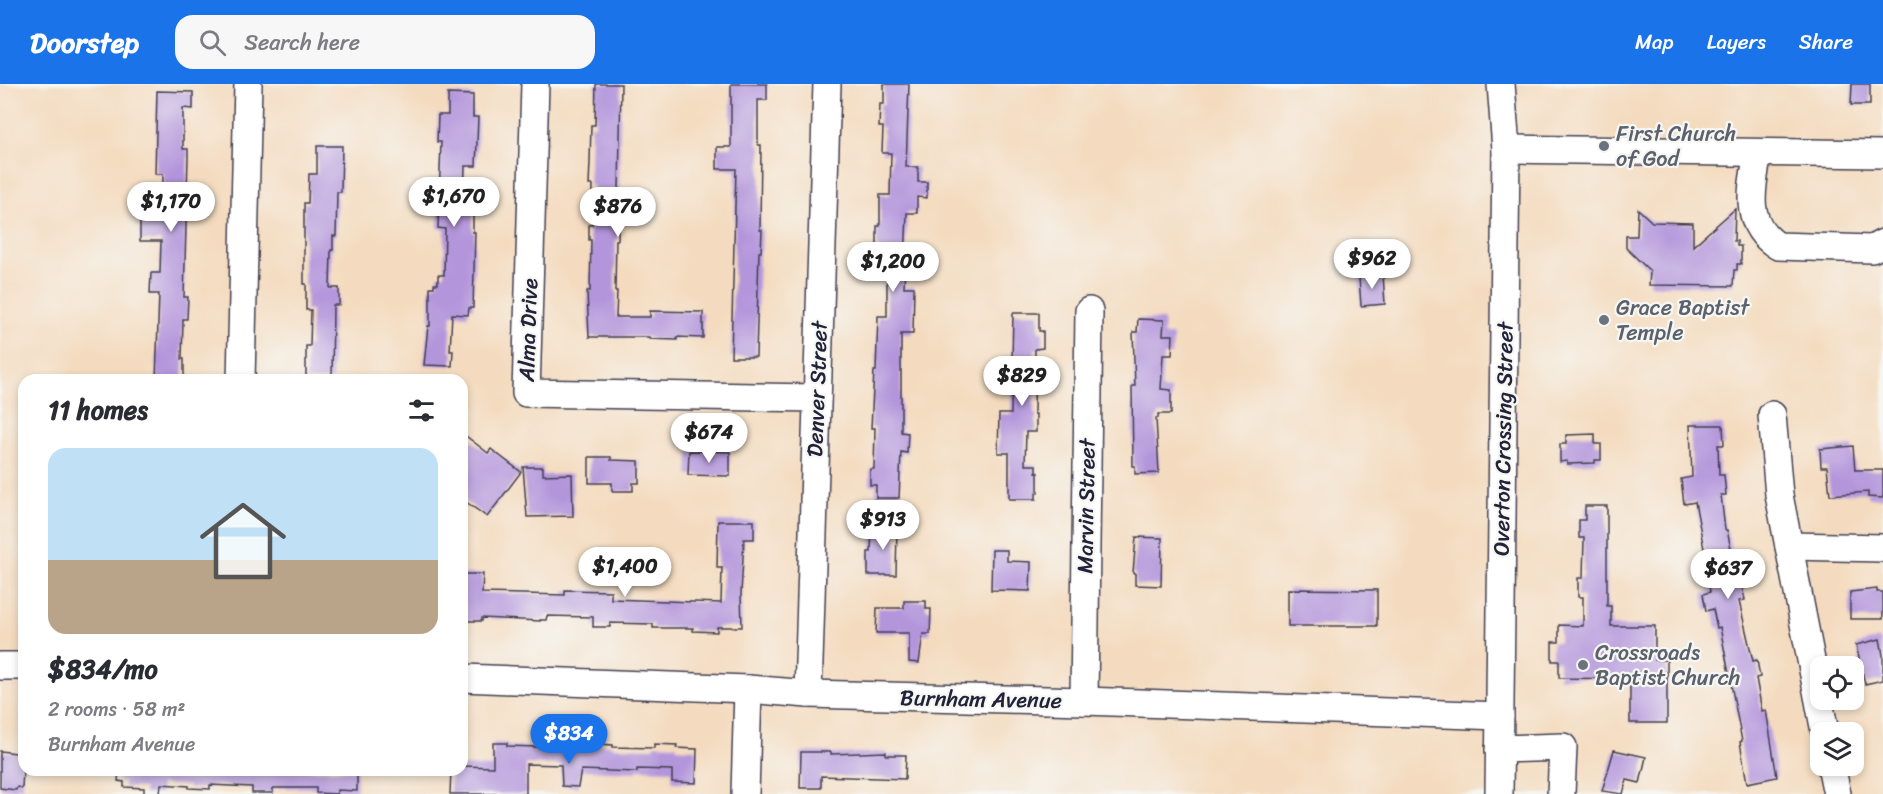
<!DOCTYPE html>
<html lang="en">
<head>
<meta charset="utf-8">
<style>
  :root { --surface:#fff; --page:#f7f7f7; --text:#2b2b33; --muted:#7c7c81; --line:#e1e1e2; --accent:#1a73e8 }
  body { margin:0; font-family:Sriracha,sans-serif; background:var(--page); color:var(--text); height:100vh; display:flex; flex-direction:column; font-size:22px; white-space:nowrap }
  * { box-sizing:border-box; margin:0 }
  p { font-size:20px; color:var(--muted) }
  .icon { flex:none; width:33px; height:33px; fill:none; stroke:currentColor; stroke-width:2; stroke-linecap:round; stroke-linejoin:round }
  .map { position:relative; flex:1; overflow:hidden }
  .drawer { position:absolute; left:18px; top:290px; width:450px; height:402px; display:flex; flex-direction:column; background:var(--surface); border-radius:18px; box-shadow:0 3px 9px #0003 }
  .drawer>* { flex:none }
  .controls { position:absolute; left:1810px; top:572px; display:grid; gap:12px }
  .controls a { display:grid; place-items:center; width:54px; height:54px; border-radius:12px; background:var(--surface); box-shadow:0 3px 9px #0003; font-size:30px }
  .price { position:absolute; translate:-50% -51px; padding:0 14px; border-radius:21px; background:#fff; color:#222; font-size:20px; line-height:39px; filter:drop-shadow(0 2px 3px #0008) }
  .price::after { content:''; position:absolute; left:50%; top:36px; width:18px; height:14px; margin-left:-9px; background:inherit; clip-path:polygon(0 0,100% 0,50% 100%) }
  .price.current { background:var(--accent); color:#fff }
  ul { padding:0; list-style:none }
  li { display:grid; align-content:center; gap:12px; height:318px; padding:0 30px }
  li+li { border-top:2px solid var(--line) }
  li span { display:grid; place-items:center; height:186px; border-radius:18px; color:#555 }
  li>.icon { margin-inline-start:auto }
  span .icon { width:108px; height:108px; fill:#fffc; stroke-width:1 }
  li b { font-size:26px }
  h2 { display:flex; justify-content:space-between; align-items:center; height:72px; padding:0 30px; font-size:26px }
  header { display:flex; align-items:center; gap:36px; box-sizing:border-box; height:84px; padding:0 30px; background:var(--accent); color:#fff }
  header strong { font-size:28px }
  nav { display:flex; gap:33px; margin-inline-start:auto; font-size:21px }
  .search { width:420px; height:54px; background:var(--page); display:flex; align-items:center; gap:15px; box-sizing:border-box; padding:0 21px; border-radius:18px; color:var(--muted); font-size:22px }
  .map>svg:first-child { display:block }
  .building { fill:#b395db }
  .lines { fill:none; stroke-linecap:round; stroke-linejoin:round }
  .minor-casing { stroke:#423e4f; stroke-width:30 }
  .minor { stroke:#fff; stroke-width:27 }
  .worship-dot { fill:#6b7280; stroke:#f6f6f2; stroke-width:2 }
  .labels { text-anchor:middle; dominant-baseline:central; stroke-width:4.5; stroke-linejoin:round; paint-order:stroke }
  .worship-label { font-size:22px; fill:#5b616d; stroke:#f6f6f2; text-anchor:start }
  .street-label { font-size:22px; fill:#22223b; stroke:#f6f6f2 }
</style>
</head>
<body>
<header>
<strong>Doorstep</strong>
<div class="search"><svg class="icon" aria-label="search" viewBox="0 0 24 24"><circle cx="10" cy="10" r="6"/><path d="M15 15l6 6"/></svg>Search here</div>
<nav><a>Map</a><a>Layers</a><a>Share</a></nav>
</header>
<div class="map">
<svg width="1883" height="710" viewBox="0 0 1883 710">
  <rect width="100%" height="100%" fill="#f6f6f2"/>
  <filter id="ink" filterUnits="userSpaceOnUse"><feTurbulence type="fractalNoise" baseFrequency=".0167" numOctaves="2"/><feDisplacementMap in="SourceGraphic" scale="12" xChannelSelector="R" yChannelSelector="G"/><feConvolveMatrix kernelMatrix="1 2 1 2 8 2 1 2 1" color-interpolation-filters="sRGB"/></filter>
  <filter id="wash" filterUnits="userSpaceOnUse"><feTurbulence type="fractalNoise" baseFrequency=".008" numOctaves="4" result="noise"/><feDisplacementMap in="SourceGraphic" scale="24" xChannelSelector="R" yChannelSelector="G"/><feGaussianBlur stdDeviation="1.35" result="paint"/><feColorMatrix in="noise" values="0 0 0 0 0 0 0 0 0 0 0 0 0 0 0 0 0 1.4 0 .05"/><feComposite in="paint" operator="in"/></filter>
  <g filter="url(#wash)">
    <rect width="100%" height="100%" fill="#f4dbbf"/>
    <g id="blocks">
      <g class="building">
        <polygon points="596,0 621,0 618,156 616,156 615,207 617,207 616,233 650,233 650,227 703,228 703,254 677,253 677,256 649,255 649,253 589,253 587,207 590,207 591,156 589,156 589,141 592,141 593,101 589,101 590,78 591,41 595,41"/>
        <polygon points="731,0 767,0 767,16 758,16 758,61 761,61 760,146 762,146 761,168 759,168 756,273 731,273 736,85 717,85 717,63 731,63"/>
        <polygon points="884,0 909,0 906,83 918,83 918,98 927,98 927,114 917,113 917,129 907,129 904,203 914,203 913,250 901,250 901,348 908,349 907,369 901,368 899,414 876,414 876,401 870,401 870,385 874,385 875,344 871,344 874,287 876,287 878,232 887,232 887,189 879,188 880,164 877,163 877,142 880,142 880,111 890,111 891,69 882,69 883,43 879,43 880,20 884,20"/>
        <polygon points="1852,0 1870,0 1870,21 1851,21"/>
        <polygon points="157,7 193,8 193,25 183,24 183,65 188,65 188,74 184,213 188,213 187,235 183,235 182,275 184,275 184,296 156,296 159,210 150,210 151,189 160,189 161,157 140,157 140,136 162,137 163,90 155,90"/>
        <polygon points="448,10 473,11 473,33 478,33 476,82 465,82 464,123 473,124 473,148 475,148 473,224 469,224 468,231 452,230 450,267 453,267 452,282 424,281 428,242 430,242 430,203 434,203 434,200 438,200 438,191 444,191 445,145 438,144 441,58 437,58 438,31 448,31"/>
        <polygon points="317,62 342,62 341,108 337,108 336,152 333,152 333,166 331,166 330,204 339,204 339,221 333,221 332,296 306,296 306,262 310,262 311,226 306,226 306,200 304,200 304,119 308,119 309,90 317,90"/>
        <polygon points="1638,125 1652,138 1693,139 1693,162 1735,125 1734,157 1737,157 1737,162 1741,162 1741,180 1737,180 1737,186 1734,186 1733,202 1649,201 1650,187 1626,164 1626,152 1637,152"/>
        <polygon points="1383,191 1385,220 1361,222 1359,193"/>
        <polygon points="1013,229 1039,229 1039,247 1043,247 1043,264 1035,265 1034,330 1036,330 1036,348 1026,348 1025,381 1036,381 1036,388 1038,389 1038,409 1036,409 1036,415 1009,415 1009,369 998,369 999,330 1011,330"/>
        <polygon points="1138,235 1164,236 1163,251 1173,251 1172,271 1163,271 1161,305 1171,306 1171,330 1158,330 1158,334 1156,334 1159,389 1135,390 1135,382 1133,382 1132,302 1135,302 1133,248 1137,248"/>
        <polygon points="1690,341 1723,341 1724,361 1718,361 1719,391 1724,391 1726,411 1721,411 1725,446 1727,446 1732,470 1735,470 1745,516 1739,517 1753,577 1757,576 1760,593 1756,594 1762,627 1766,626 1777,693 1747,699 1740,658 1742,657 1720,543 1717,544 1713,525 1706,527 1703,510 1710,508 1709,502 1711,501 1695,418 1684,420 1681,395 1692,393"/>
        <polygon points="462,349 488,369 491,365 521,388 487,433 462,415"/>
        <polygon points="1595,350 1595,360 1601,360 1601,376 1595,376 1595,379 1567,380 1567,377 1560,378 1560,360 1566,360 1566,351"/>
        <polygon points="1853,362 1855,386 1883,386 1883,414 1868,413 1868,408 1830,411 1827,383 1821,383 1820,365"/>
        <polygon points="689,367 730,368 730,392 688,391"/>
        <polygon points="589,373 611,373 611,376 639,377 639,399 633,399 633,407 612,407 612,399 589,399"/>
        <polygon points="523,383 543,383 543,391 572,390 573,432 527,433"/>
        <polygon points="1585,422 1607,422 1607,522 1611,522 1611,542 1655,542 1655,576 1667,576 1667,639 1630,639 1630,595 1559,594 1559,577 1552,577 1552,558 1559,558 1559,541 1583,542 1583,513 1578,513 1578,494 1583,494 1584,454 1579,454 1579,436 1585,436"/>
        <polygon points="718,437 754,437 754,455 744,455 741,510 742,543 717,543 717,548 693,547 693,544 653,544 653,540 610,539 610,543 593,543 593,533 547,532 546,536 540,536 540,537 482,534 482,537 462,537 462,490 483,490 482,509 565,511 565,506 611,507 611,515 721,519 722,484 717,484"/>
        <polygon points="872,442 897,443 896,491 868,491 868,468 871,468"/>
        <polygon points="1136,453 1162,454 1161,502 1135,501 1135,489 1133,489"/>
        <polygon points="992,466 1007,466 1007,477 1031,478 1030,507 991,506"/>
        <polygon points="1288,505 1377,506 1377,542 1288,542"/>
        <polygon points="1877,505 1877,508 1883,508 1883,535 1850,535 1850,508"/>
        <polygon points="904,517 926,517 926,525 931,525 930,550 923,550 919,579 909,578 909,549 876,549 877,524 904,524"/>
        <polygon points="1880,555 1883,571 1883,596 1865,600 1856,561"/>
        <polygon points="550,654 581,657 581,659 613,661 613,663 654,664 654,660 677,661 676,664 697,665 696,699 672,698 672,686 637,685 637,688 581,686 578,703 562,702 561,681 526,680 526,710 450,710 451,686 462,686 462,682 493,683 493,659 507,659 507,662 537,663 537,656 549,656"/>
        <polygon points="1614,666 1646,673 1640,699 1627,696 1623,710 1602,707"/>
        <polygon points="0,667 24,670 22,704 17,703 16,706 0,704"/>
        <polygon points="801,668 831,668 831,670 886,668 886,671 906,671 905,695 821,692 821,704 800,704"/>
        <polygon points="119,686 357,686 357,707 337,706 337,710 316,709 316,704 273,704 273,709 252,709 252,703 210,701 210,705 189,704 189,702 161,700 160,710 144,710 144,704 124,703 124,698 118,697"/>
      </g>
    </g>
  </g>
  <g filter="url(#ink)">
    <use href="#blocks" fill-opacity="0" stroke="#423e4f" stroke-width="1.5"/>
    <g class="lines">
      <g class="minor-casing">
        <g id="minor">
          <polyline points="535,0 526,309 817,314"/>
          <polyline points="1506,65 1883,70"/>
          <path d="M1758 69C1752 103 1742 140 1778 162L1872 165 1883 159"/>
          <polyline points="241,296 248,0"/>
          <polyline points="1772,331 1779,411 1825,648"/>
          <polyline points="1789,462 1883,464"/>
          <polyline points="0,582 24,582"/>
          <polyline points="462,594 748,605 808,610 1084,617 1500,632"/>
          <polyline points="808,610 827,0"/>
          <polyline points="1084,617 1089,227"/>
          <polyline points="1499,665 1563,663 1561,710"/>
          <polyline points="1831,681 1837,710"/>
          <polyline points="745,710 748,605"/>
          <polyline points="1499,710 1506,65 1501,0"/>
        </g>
      </g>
      <use href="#minor" class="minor"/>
    </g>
  </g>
  <g class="worship-dot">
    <circle cx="1604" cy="62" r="6"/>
    <circle cx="1604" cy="236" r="6"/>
    <circle cx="1583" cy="581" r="6"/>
  </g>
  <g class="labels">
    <g class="worship-label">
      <text x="1616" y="49">First Church<tspan x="1616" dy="25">of God</tspan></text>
      <text x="1616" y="223">Grace Baptist<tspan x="1616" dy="25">Temple</tspan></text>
      <text x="1595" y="568">Crossroads<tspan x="1595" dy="25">Baptist Church</tspan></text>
    </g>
    <g class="street-label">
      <text transform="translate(528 246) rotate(-88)">Alma Drive</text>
      <text transform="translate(817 305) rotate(-88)">Denver Street</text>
      <text transform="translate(1503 355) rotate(-89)">Overton Crossing Street</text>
      <text transform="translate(1086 422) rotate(-89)">Marvin Street</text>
      <text transform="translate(981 615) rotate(1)">Burnham Avenue</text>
    </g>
  </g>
</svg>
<div class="controls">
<a><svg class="icon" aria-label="locate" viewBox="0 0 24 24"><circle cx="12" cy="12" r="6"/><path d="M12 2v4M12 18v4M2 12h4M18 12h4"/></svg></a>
<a><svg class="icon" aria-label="layers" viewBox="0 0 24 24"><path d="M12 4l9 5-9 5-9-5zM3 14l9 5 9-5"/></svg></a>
</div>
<b class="price" style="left:454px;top:144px">$1,670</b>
<b class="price" style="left:171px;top:149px">$1,170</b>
<b class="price" style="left:618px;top:154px">$876</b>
<b class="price" style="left:1372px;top:206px">$962</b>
<b class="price" style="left:893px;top:209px">$1,200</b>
<b class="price" style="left:1022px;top:323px">$829</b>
<b class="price" style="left:709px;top:380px">$674</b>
<b class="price" style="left:883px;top:467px">$913</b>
<b class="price" style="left:625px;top:514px">$1,400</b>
<b class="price" style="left:1728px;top:516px">$637</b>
<b class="price current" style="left:569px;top:681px">$834</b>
<section class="drawer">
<h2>11 homes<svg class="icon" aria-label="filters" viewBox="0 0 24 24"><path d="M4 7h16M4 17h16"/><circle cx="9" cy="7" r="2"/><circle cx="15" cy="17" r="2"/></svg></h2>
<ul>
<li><span style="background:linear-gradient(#bfe0f5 60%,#b9a48a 0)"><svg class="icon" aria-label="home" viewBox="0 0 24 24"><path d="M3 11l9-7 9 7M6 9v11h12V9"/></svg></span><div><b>$834/mo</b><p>2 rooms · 58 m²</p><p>Burnham Avenue</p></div></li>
</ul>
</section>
</div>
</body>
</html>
